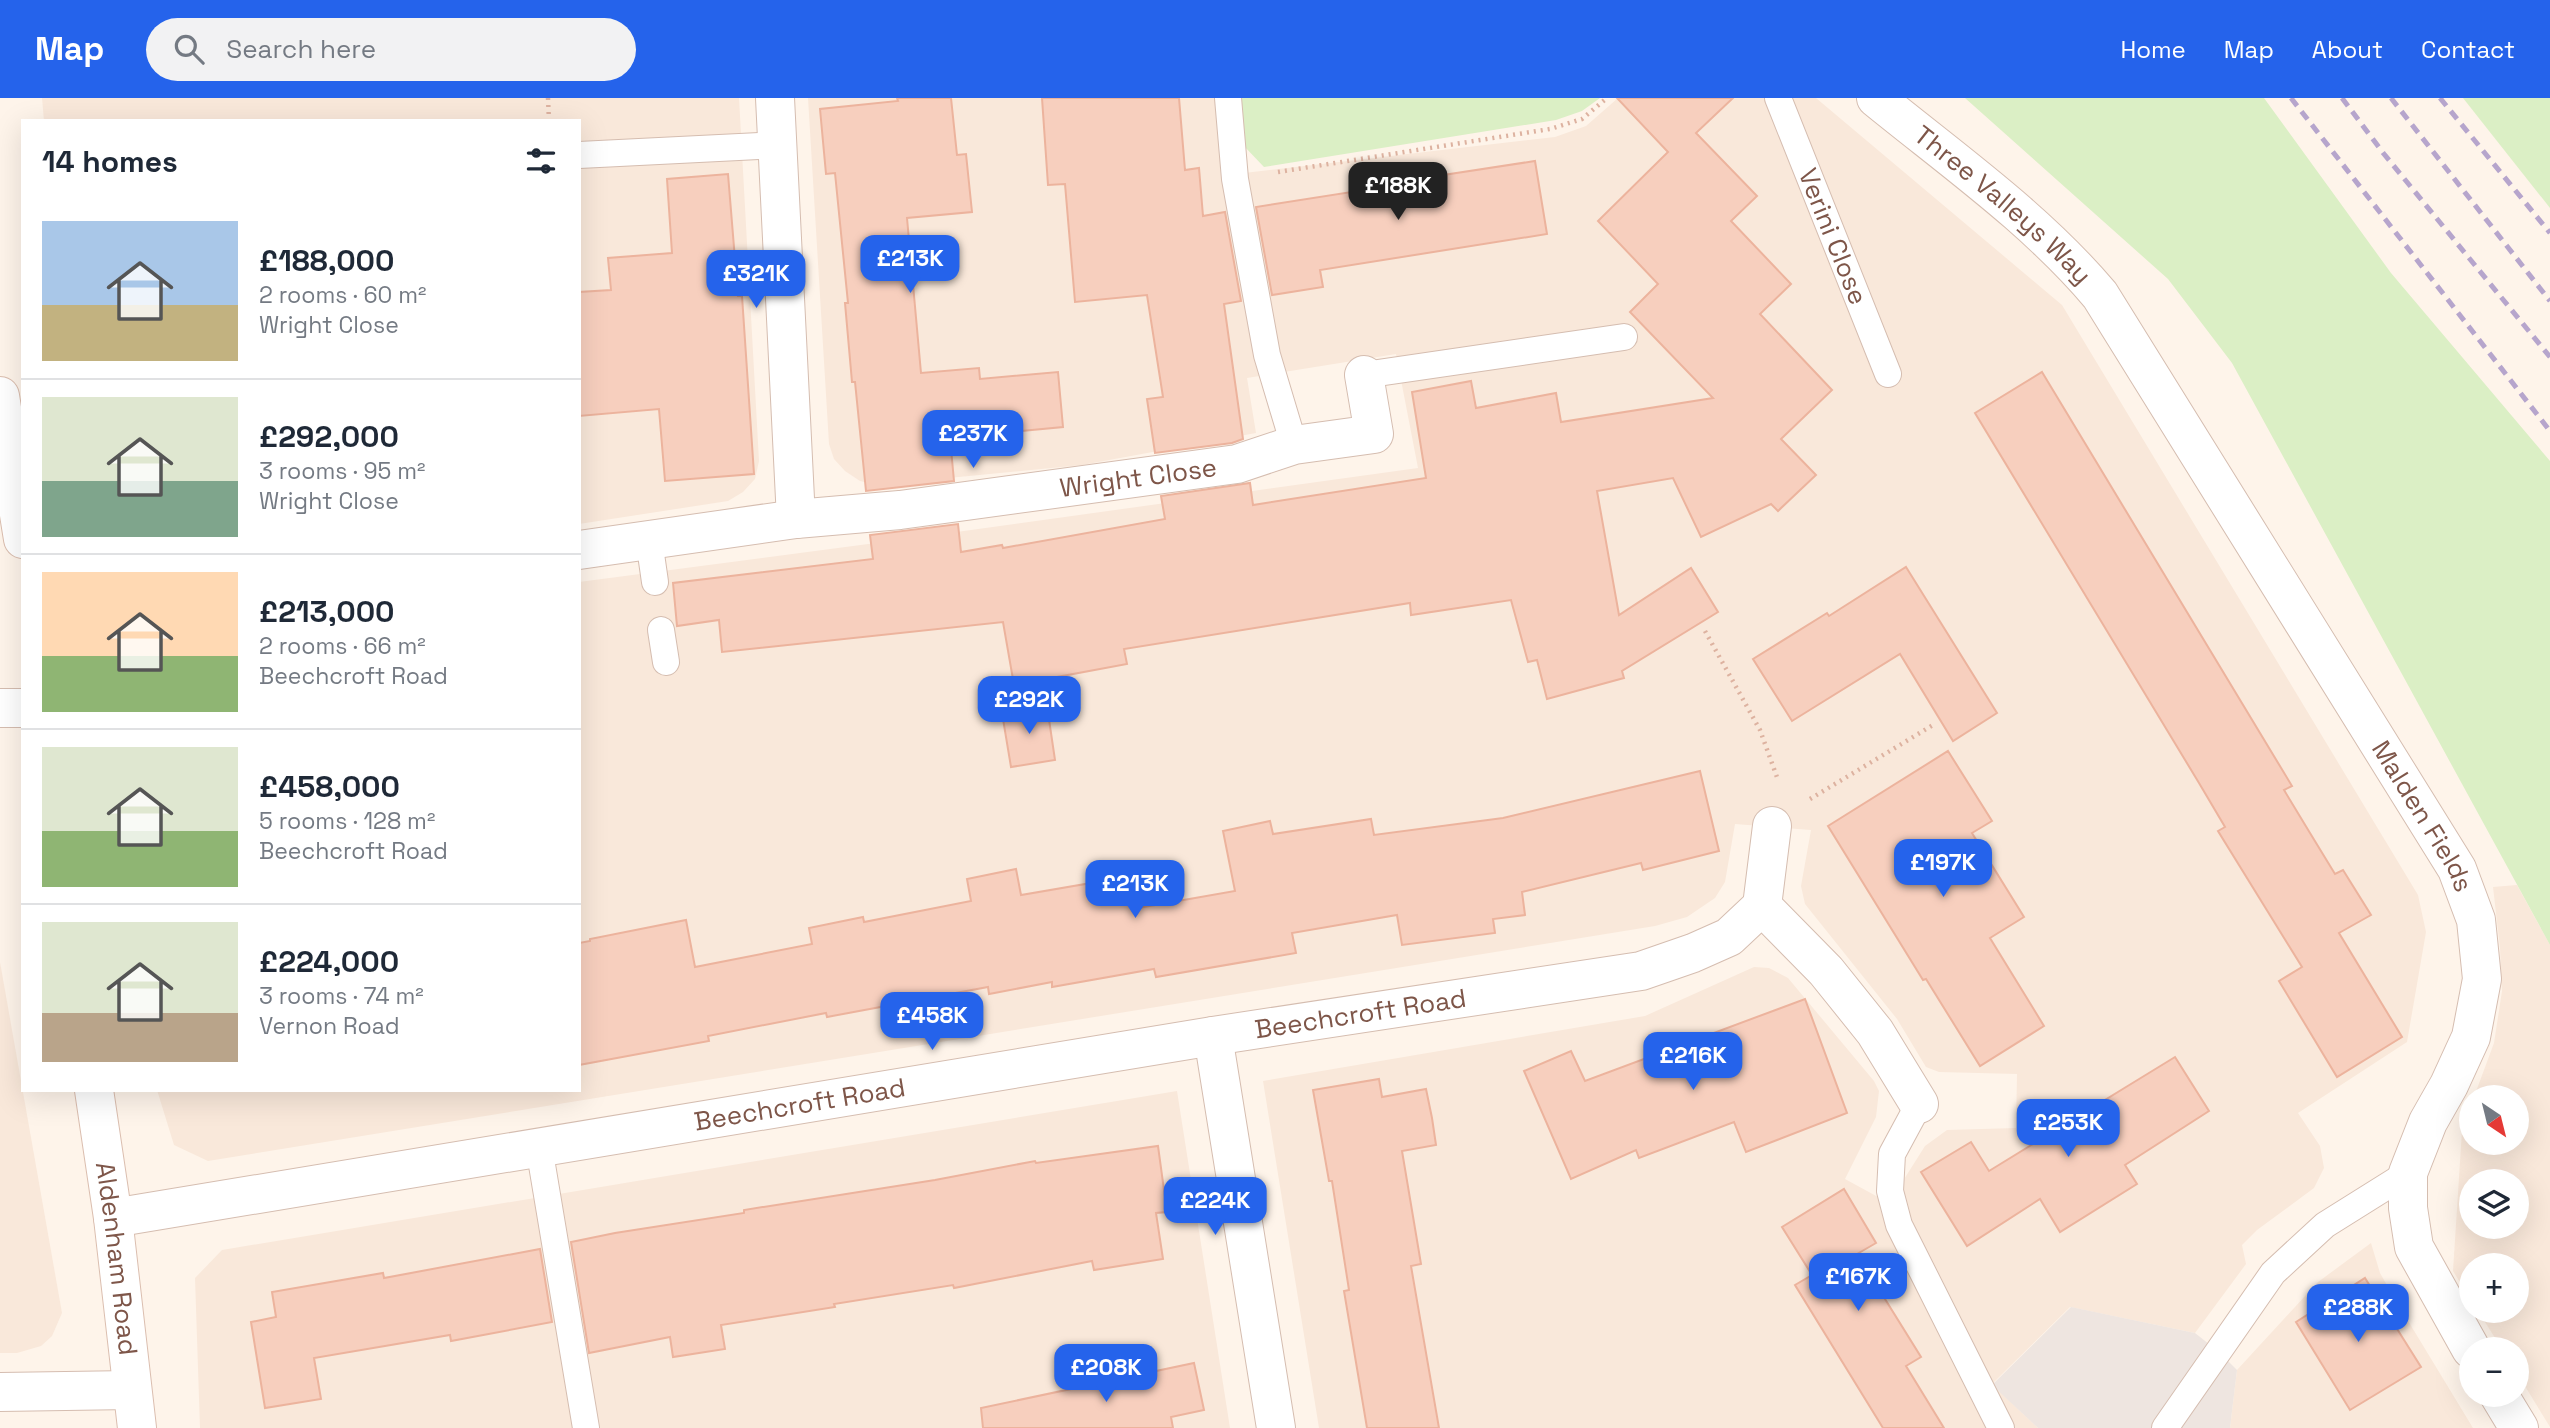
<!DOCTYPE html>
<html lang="en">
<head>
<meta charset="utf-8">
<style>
  :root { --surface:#fff; --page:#f2f2f3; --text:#1f2937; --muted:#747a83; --line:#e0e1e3; --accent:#2563eb }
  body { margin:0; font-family:"Space Grotesk",sans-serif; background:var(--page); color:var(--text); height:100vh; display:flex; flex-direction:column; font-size:26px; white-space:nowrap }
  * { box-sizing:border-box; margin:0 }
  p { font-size:23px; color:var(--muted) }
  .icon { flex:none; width:38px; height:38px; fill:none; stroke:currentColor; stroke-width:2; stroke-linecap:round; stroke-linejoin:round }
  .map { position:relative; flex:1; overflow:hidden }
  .sheet { position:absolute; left:21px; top:21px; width:560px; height:973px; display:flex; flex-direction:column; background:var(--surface); border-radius:0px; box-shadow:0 7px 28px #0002 }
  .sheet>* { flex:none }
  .needle { width:46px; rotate:145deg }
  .fabs { position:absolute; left:2459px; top:987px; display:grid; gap:14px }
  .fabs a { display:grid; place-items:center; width:70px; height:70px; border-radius:50%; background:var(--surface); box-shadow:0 7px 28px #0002; font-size:35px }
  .price { position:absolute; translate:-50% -60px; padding:0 16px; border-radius:14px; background:var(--accent); color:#fff; font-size:23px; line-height:46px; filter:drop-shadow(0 2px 4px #0008) }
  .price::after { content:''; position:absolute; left:50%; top:42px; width:21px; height:16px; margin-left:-10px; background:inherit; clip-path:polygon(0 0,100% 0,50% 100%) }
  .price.selected { background:#222; color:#fff }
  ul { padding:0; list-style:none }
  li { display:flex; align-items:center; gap:21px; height:175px; padding:0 21px }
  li+li { border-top:2px solid var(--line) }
  li span { display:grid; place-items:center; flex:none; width:196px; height:140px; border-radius:0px; color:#555 }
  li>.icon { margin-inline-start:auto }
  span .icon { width:84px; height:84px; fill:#fffc; stroke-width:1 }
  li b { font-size:30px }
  h2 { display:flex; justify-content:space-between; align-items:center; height:84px; padding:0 21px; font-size:30px }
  header { display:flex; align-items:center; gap:42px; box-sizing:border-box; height:98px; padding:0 35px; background:var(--accent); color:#fff }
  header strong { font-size:33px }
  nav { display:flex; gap:38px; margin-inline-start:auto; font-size:24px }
  .search { width:490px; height:63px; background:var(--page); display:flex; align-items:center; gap:18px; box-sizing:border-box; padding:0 24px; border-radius:38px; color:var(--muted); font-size:26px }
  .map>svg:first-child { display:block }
  .residential { fill:#f9e8da; fill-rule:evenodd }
  .industrial { fill:#eee5e0 }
  .green { fill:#dbefc5 }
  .building { fill:#f7cfbe; stroke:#ecb39d; stroke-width:2 }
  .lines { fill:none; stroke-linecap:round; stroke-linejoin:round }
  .service-casing { stroke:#d5bdb0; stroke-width:28 }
  .minor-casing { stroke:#d5bdb0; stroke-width:40 }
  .secondary-casing { stroke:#dbbeaf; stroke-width:40 }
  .path { stroke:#ddb2a0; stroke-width:4.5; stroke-dasharray:2 5; stroke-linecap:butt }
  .service { stroke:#fff; stroke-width:26 }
  .minor { stroke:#fff; stroke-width:38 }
  .secondary { stroke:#fff; stroke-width:38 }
  .rail { stroke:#b6a5cc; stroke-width:5; stroke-dasharray:10 7; stroke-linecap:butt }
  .labels { text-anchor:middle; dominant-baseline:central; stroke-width:5; stroke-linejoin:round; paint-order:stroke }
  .street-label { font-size:26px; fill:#7e5649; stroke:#fff9f2 }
</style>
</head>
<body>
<header>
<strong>Map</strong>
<div class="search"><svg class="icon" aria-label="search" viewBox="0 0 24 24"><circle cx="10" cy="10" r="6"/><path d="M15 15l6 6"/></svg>Search here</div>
<nav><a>Home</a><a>Map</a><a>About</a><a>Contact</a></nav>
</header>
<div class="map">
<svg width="2550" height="1330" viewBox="0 0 2550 1330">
  <rect width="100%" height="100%" fill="#fef4ea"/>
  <g class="residential">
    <polygon points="42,0 739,0 759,363 755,381 743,394 728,403 579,426 579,23 44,23"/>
    <polygon points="808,0 1239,0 1244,75 1555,39 1586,28 1618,0 1816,0 2062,207 2418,797 2426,834 2407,944 2298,1015 2320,1048 2324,1070 2314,1090 2257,1132 2242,1147 2246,1166 2195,1235 2070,1209 1992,1286 2038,1330 1319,1330 1263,983 1645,918 1754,869 1769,870 1788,880 1874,983 1879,993 1876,1019 1845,1081 1889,1105 1925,1048 1947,1032 2016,1030 2017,976 1939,974 1926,969 1897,921 1805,806 1801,788 1811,732 1735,726 1725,784 1715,800 1687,819 1655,828 208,1063 174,1047 157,992 579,992 579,484 906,441 1418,370 1396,256 1247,280 1256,335 1082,367 876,387 860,383 845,373 834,361 829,346"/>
    <path d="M2517 787 2550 847V1329L2517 1275 2516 1251H2502L2478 1213H2516V1167H2471V1202L2453 1173 2463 1017 2471 1004V1045H2516V999H2474L2494 945 2502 893 2500 850 2493 789ZM2471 1083H2516V1129H2471Z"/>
    <polygon points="0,864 62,1215 52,1238 41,1248 17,1255 0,1255"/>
    <polygon points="1177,993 1230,1330 200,1330 195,1180 222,1152"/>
    <polygon points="2371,1145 2380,1175 2396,1203 2473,1330 2230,1330 2237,1272 2318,1184"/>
  </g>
  <polygon class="industrial" points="2071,1209 2195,1235 2219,1254 2237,1272 2230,1330 2038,1330 1992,1287"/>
  <g class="green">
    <polygon points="1239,0 1600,0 1582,13 1556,22 1264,69 1242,46"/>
    <polygon points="1965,0 2264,0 2391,175 2550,363 2550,847 2232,265 2168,181"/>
    <polygon points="2463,0 2550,0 2550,110"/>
  </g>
  <g class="building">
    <polygon points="897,0 951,0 957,57 966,56 972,114 907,120 921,275 979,270 980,281 1058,274 1063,329 950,340 954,383 866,393 855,284 852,284 845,205 848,205 835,75 826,76 820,11 898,3"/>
    <polygon points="1042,0 1179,0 1185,72 1199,70 1203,118 1225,114 1241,203 1224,206 1243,341 1232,345 1155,355 1147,301 1163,299 1147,197 1075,204 1065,86 1048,87"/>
    <polygon points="1617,0 1733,0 1696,35 1757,98 1731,123 1791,186 1760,216 1832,292 1781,341 1816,377 1778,413 1771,406 1701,439 1673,380 1597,393 1619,517 1691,470 1718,514 1622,573 1624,580 1547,601 1537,562 1528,564 1511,502 1411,517 1410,505 1124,551 1127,566 1014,587 1003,524 722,554 719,522 677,528 673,485 873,461 870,437 958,426 961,454 1002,447 1003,450 1165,421 1161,398 1250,385 1253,407 1426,380 1412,294 1471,283 1476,310 1556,295 1561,324 1713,300 1630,214 1658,186 1598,123 1668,54"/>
    <polygon points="1535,63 1547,136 1320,172 1323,189 1272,197 1256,109 1371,91 1371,88"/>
    <polygon points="728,76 738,198 742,198 754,376 665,383 659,311 579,318 579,194 611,192 608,160 672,155 667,81"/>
    <polygon points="2042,274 2292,688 2284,692 2310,735 2335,776 2343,772 2371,817 2339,835 2402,939 2337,979 2279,883 2302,869 2218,733 2225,729 2199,685 1975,315"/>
    <polygon points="1906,469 1997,615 1953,643 1900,556 1792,623 1753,561 1827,515 1829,518"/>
    <polygon points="1047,608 1055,662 1011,669 1002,615"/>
    <polygon points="1948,653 1992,723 1972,735 2024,819 1990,840 2044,928 1980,968 1926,881 1923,882 1828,728"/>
    <polygon points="1700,673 1719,753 1643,772 1641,765 1522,794 1525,817 1493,821 1495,835 1402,847 1397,817 1292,835 1296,855 1156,879 1154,871 1052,889 1052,884 989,896 988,889 827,919 826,915 708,938 709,943 579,967 579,845 590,843 590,841 686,822 695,869 812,846 809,830 863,819 864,824 971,803 967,781 1016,771 1021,797 1132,778 1138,810 1235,793 1223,733 1270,723 1273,736 1371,721 1374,737 1503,720"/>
    <polygon points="1805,901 1847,1015 1746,1054 1734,1024 1639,1060 1636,1052 1571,1081 1524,973 1571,953 1585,983"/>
    <polygon points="2175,959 2209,1013 2125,1067 2137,1086 2060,1134 2040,1101 1967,1148 1921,1074 1971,1044 1989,1073"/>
    <polygon points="1379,981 1382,999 1426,991 1432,1020 1436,1047 1402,1053 1421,1166 1411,1168 1439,1330 1367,1330 1344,1193 1349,1192 1332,1083 1329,1083 1313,992"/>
    <polygon points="1158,1048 1167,1114 1156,1115 1163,1161 1094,1172 1092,1163 954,1190 953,1187 834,1206 835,1209 721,1227 725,1251 673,1259 670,1239 589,1255 571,1144 615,1135 744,1115 744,1112 935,1082 1035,1063 1036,1065"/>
    <polygon points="1844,1091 1876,1145 1857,1156 1921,1259 1906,1268 1944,1330 1883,1330 1795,1187 1812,1177 1782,1129"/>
    <polygon points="540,1151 552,1224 451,1243 450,1237 314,1260 321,1301 265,1310 251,1224 276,1219 272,1194 383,1175 384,1180"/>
    <polygon points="2365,1180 2421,1269 2350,1312 2296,1224"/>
    <polygon points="1194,1265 1204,1312 1171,1319 1173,1330 983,1330 981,1310"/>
  </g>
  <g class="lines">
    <g class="service-casing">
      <g id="service">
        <polyline points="1228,0 1235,81 1267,257 1294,347"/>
        <path id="s1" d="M1778 0 1888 276"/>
        <polyline points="579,57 777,47"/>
        <polyline points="1364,277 1624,239"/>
        <polyline points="649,442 655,484"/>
        <polyline points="661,532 666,564"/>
        <polyline points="1919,1006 1892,1056 1890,1093 1899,1127 2001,1330"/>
        <polyline points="539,1049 586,1330"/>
        <polyline points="2165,1330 2273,1175 2325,1127 2408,1075"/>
      </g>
    </g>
    <g class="minor-casing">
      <g id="minor">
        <polyline points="775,0 796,421"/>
        <path id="s2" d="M1876 0C1952 62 2036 121 2100 197L2457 771 2476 822 2482 881 2471 939 2449 987 2428 1024 2408 1075V1110L2414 1149 2471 1251"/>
        <path id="s3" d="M579 452 796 421 900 412 1237 366 1294 347 1374 336 1364 277"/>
        <polyline points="0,610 23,610"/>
        <polyline points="1772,728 1762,808 1826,873 1875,934 1919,1006"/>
        <polyline points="1213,938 1276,1330"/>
        <path id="s4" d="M113 1120 1213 938 1641 873 1693 855 1729 839 1762 808"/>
        <polyline points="0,1294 131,1292"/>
        <polyline points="2499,1297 2519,1330"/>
      </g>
    </g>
    <g class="secondary-casing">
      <g id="secondary">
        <polyline points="0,298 23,441"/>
        <path id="s5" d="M94 992 113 1120 137 1330"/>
      </g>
    </g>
    <g class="path">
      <polyline points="548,0 549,23"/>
      <polyline points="1278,74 1550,31 1582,21 1607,0"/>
      <polyline points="1705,533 1760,632 1778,682"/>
      <polyline points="1810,701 1933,627"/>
    </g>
    <use href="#service" class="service"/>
    <use href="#minor" class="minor"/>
    <use href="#secondary" class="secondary"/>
    <g class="rail">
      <polyline points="2291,0 2550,333"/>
      <polyline points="2342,0 2384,56 2550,259"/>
      <polyline points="2391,0 2550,203"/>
      <polyline points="2440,0 2550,135"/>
    </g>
  </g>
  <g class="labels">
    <g class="street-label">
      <text stroke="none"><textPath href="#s2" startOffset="166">Three Valleys Way</textPath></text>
      <text stroke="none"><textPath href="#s1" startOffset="149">Verini Close</textPath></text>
      <text stroke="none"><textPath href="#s3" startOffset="564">Wright Close</textPath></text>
      <text stroke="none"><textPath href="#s2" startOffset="912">Malden Fields</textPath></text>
      <text stroke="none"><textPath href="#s4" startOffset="1264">Beechcroft Road</textPath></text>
      <text stroke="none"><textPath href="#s4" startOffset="696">Beechcroft Road</textPath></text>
      <text stroke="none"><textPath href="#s5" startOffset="170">Aldenham Road</textPath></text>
    </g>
  </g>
</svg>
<div class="fabs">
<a><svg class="needle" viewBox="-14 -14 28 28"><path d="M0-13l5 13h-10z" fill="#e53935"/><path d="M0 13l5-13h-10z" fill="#747a83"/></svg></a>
<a><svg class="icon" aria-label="layers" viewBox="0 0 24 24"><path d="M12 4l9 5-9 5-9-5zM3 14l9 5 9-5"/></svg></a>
<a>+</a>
<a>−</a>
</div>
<b class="price selected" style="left:1398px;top:124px">£188K</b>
<b class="price" style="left:910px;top:197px">£213K</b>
<b class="price" style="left:756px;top:212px">£321K</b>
<b class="price" style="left:973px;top:372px">£237K</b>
<b class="price" style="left:1029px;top:638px">£292K</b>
<b class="price" style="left:1943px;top:801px">£197K</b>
<b class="price" style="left:1135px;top:822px">£213K</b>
<b class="price" style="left:932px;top:954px">£458K</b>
<b class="price" style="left:1693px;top:994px">£216K</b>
<b class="price" style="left:2068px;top:1061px">£253K</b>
<b class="price" style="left:1215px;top:1139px">£224K</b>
<b class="price" style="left:1858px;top:1215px">£167K</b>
<b class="price" style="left:2358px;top:1246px">£288K</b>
<b class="price" style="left:1106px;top:1306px">£208K</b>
<section class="sheet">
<h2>14 homes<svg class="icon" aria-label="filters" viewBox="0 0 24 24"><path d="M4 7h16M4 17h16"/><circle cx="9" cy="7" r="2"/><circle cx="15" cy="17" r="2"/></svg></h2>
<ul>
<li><span style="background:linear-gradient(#a9c7e8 60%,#c2b280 0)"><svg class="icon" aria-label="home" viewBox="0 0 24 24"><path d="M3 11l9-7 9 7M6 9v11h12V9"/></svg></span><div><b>£188,000</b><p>2 rooms · 60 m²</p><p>Wright Close</p></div></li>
<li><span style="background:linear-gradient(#dfe7d0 60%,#7fa58c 0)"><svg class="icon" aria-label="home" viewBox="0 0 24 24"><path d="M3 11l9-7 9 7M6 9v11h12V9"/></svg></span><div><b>£292,000</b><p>3 rooms · 95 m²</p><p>Wright Close</p></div></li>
<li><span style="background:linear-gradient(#ffd9b3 60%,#8fb573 0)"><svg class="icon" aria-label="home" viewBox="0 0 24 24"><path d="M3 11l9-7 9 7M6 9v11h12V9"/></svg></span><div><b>£213,000</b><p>2 rooms · 66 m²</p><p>Beechcroft Road</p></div></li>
<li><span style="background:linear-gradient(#dfe7d0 60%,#8fb573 0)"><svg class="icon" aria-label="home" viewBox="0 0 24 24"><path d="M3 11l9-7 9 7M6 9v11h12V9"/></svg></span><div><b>£458,000</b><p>5 rooms · 128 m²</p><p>Beechcroft Road</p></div></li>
<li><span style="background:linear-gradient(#dfe7d0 65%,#b9a48a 0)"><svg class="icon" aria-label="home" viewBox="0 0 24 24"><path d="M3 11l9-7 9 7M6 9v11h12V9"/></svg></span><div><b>£224,000</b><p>3 rooms · 74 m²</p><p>Vernon Road</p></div></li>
</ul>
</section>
</div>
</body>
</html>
